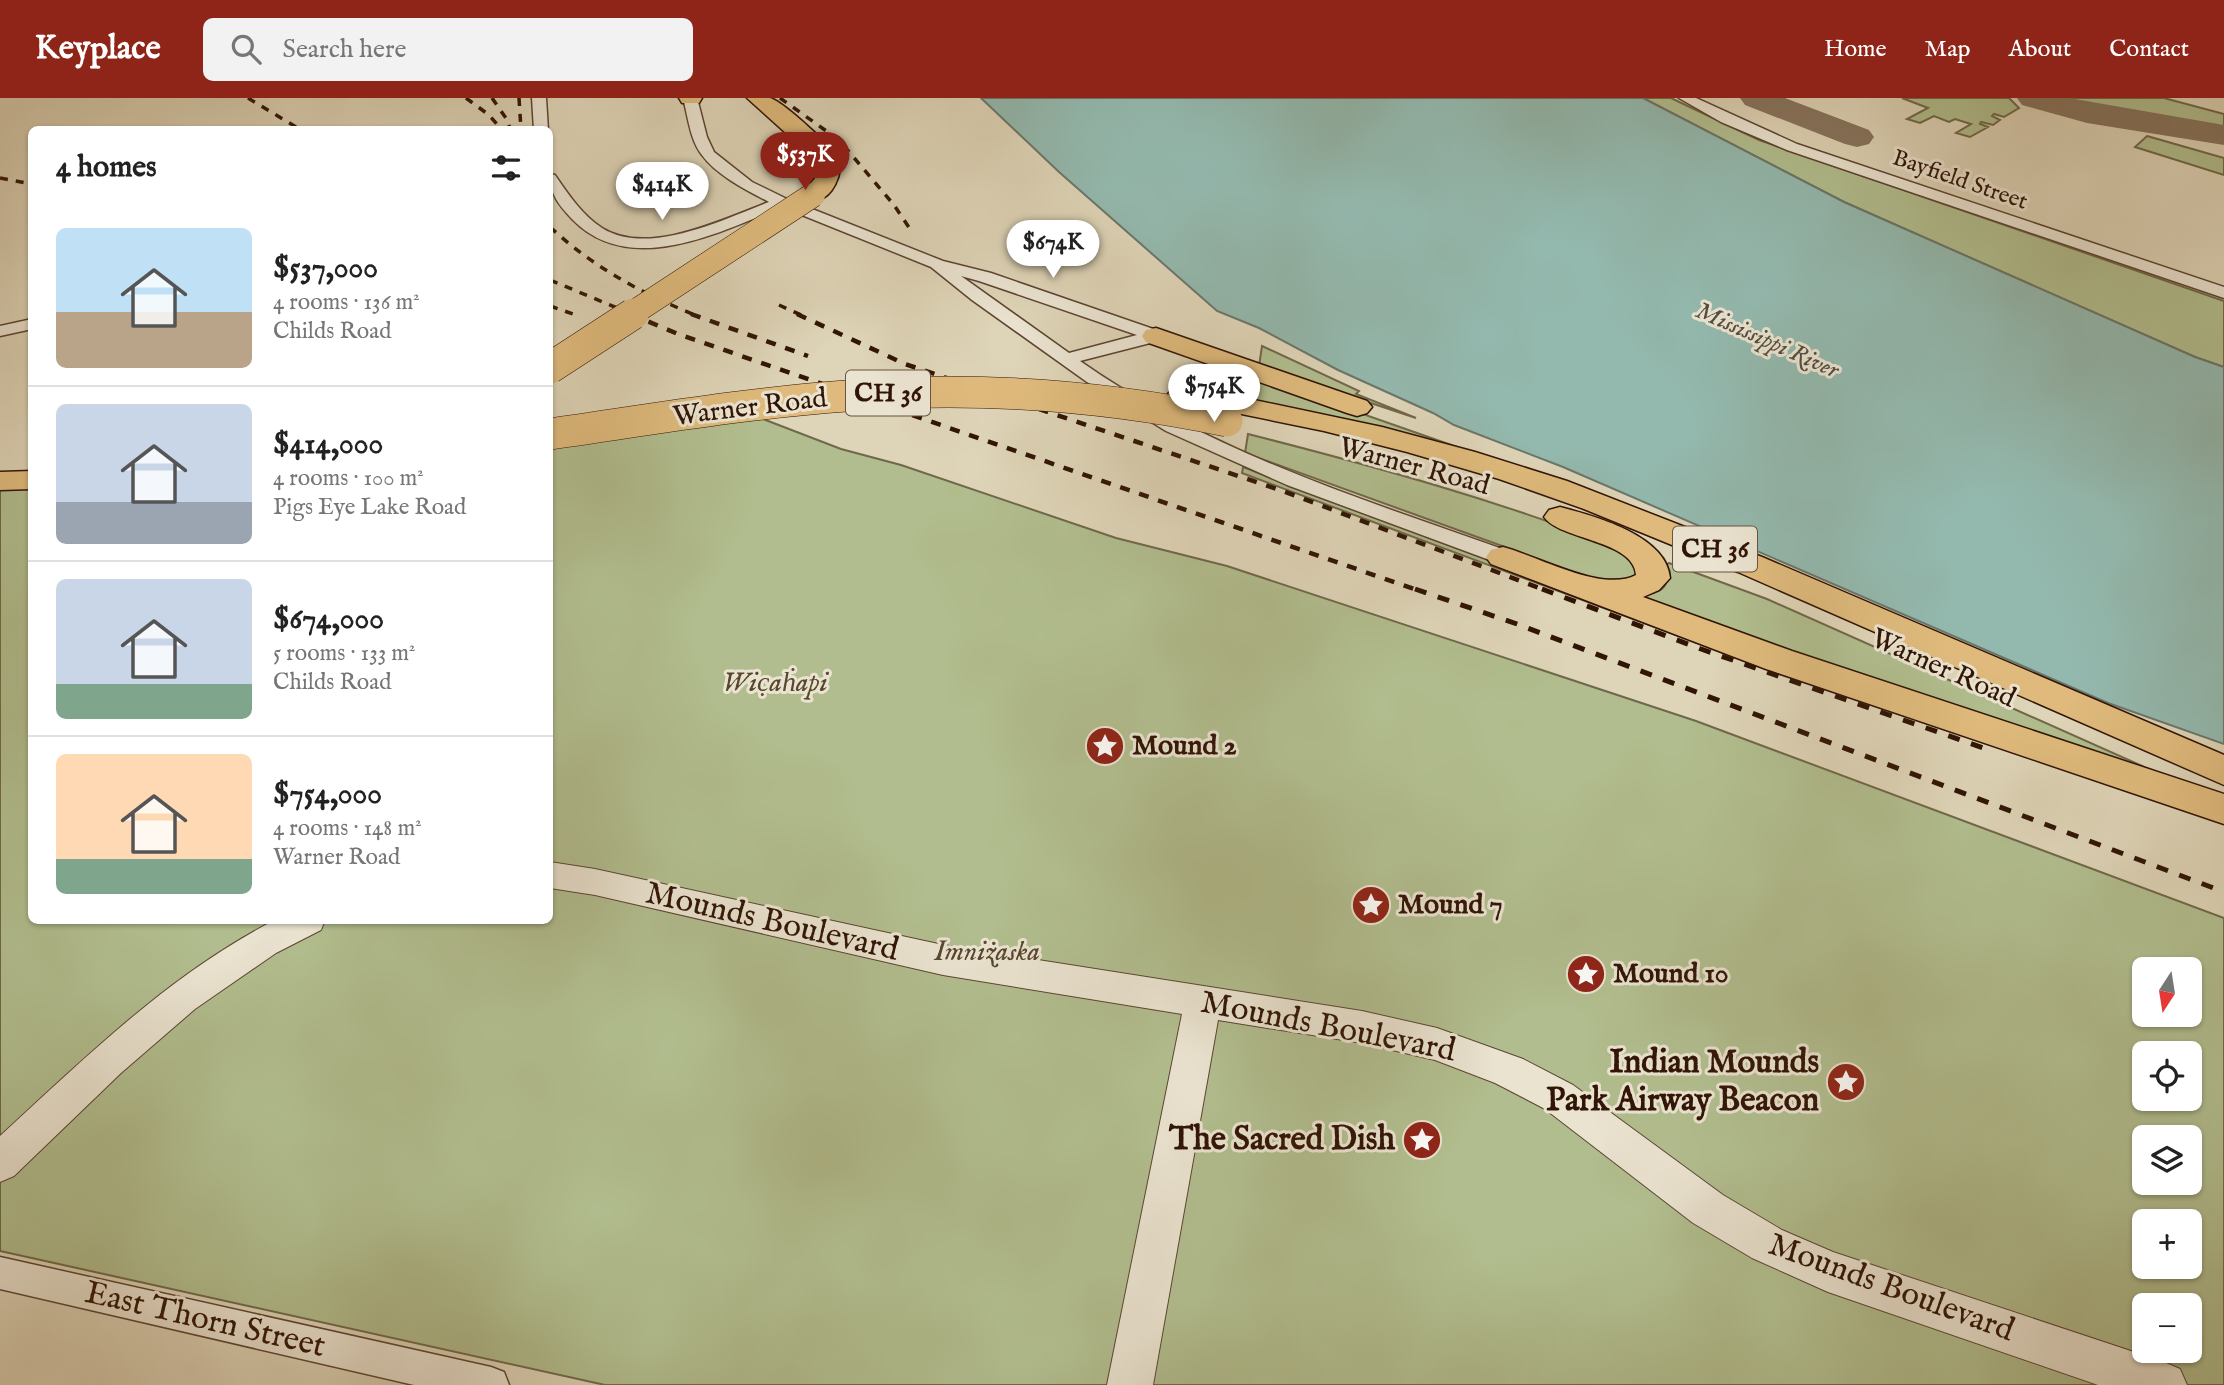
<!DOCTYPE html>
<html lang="en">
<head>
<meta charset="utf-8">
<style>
  :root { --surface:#fff; --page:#f2f2f2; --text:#222; --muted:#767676; --line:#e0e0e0; --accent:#8f2418 }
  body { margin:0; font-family:"IM FELL English",serif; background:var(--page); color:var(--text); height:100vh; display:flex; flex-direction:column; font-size:26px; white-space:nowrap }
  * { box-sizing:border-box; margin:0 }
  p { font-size:23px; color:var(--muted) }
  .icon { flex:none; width:38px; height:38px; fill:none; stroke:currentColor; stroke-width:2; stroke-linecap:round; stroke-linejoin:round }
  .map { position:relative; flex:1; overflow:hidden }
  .details { position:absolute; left:28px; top:28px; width:525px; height:798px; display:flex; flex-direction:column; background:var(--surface); border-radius:10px; box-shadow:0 2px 5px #0004 }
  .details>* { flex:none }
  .needle { width:46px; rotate:192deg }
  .fabs { position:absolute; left:2132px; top:859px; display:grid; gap:14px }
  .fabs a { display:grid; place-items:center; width:70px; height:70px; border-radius:10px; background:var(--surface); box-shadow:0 2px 5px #0004; font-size:35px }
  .price { position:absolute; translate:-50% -60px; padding:0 16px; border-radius:24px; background:#fff; color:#222; font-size:23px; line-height:46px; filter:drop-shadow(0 2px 4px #0008) }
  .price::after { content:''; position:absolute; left:50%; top:42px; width:21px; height:16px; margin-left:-10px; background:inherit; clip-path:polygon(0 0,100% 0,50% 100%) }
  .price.selected { background:var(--accent); color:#fff }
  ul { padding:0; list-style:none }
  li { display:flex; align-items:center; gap:21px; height:175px; padding:0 28px }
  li+li { border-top:2px solid var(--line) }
  li span { display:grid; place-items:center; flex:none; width:196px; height:140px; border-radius:10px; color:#555 }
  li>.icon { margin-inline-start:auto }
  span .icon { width:84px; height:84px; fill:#fffc; stroke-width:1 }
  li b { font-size:30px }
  h2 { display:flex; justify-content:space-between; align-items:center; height:84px; padding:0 28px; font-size:30px }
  header { display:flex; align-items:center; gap:42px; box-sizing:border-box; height:98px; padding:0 35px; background:var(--accent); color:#fff }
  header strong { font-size:33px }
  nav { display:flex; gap:38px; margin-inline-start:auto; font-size:24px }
  .search { width:490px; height:63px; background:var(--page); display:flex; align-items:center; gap:18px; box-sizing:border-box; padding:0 24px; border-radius:10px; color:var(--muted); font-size:26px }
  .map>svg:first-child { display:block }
  .green { fill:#b1bd8e; stroke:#70684a; stroke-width:2; fill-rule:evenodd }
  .water { fill:#93b8ad; stroke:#6b766a; stroke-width:2 }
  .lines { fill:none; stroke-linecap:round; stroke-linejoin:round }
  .taxiway { fill:#87745e; fill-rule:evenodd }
  .minor-casing { stroke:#5c4432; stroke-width:3 }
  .tertiary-casing { stroke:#5c4432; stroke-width:2 }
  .trunk-casing { stroke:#301405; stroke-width:3 }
  .minor { fill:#eae3d0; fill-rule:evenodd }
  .tertiary { fill:#eae3d0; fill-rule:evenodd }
  .trunk { fill:#dfba7c; fill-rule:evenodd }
  .rail-far2 { stroke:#301405; stroke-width:3.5; stroke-dasharray:8 8; stroke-linecap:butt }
  .rail-far1 { stroke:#301405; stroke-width:4.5; stroke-dasharray:10 10; stroke-linecap:butt }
  .rail { stroke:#301405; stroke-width:5; stroke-dasharray:12 12; stroke-linecap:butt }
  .trunk-bridge-far1-casing { stroke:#301405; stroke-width:25; stroke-linecap:butt }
  .trunk-bridge-casing { stroke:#301405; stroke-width:32; stroke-linecap:butt }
  .trunk-bridge-far1 { stroke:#dfba7c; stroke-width:24 }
  .trunk-bridge { stroke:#dfba7c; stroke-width:31 }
  .labels { text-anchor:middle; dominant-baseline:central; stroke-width:6; stroke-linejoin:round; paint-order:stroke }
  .far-street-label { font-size:23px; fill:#301405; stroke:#eae3d0 }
  .far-water-label { font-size:24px; font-style:italic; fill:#534d40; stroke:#eae3d0 }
  .shield { fill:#eae3d0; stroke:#685242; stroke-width:2 }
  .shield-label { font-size:26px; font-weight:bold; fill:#301405 }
  .street-label { font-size:28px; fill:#301405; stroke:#eae3d0 }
  .park-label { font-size:28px; font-style:italic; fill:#57472e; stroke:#eae3d0 }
  .poi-label { font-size:28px; font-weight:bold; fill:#301405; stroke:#eae3d0; text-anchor:start }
  .near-street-label { font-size:33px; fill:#301405; stroke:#eae3d0 }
  .near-poi-label { font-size:33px; font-weight:bold; fill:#301405; stroke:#eae3d0; text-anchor:end }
</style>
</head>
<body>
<header>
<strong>Keyplace</strong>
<div class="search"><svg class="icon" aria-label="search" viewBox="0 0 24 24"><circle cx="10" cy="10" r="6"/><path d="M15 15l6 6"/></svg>Search here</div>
<nav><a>Home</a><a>Map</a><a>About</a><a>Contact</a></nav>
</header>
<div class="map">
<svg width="2224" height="1287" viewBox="0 0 2224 1287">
  <rect width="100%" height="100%" fill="#ded4b7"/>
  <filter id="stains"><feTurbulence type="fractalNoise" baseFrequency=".00286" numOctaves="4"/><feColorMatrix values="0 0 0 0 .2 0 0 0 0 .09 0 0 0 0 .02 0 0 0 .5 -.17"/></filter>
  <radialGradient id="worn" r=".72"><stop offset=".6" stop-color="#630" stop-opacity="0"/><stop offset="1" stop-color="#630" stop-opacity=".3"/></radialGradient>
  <g class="green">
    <polygon points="1643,0 1671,0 1759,42 2224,203 2224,269 2195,259 1844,104"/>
    <polygon points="1902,0 2009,0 2019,10 2004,19 1994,16 1992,18 2000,22 1993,27 1981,24 1980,26 1988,29 1970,39 1956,35 1971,26 1955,21 1949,24 1934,18 1920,25 1907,21 1928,10"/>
    <polygon points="2051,0 2164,0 2224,16 2224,32 2116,16"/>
    <polygon points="2147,38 2224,60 2224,77 2135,49"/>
    <polygon points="1262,248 1359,293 1356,296 1416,320 1259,268"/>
    <polygon points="1257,279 1457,349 1254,302"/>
    <path d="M755 318 841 351 901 367 1116 440 1227 468 1696 623 2224 820V1287H605L0 1153V390L31 388 32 822H550V343ZM2144 872H2189V917H2144ZM2144 956H2189V1001H2144ZM2144 1040H2189V1085H2144ZM2144 1124H2189V1169H2144ZM2144 1208H2189V1253H2144Z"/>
    <path d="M1248 336C1378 369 1506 405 1631 454L1638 476 1631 481 1596 482 1245 355Z"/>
    <polygon points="1243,369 1741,555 1743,562 1242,375"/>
    <path d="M1669 465 1767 501 2158 675 2157 682 1637 499C1658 495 1673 492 1665 467Z"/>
  </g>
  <polygon class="water" points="981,0 1643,0 1844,104 2195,259 2224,269 2224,646 2108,605 1563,369 1454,327 1433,315 1338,272 1259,230 1217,213 1059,74"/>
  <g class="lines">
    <g class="taxiway">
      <polygon points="1740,0 1785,0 1869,32 1874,39 1869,46 1857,49 1845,46 1745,7"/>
      <polygon points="2017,0 2069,0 2224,27 2224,47 2087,25 2022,7"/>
    </g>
    <g class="minor-casing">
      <g id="minor">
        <polygon points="532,0 546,0 548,32 534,32"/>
        <path d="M683 0H697L707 39 714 54 752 84 787 101 943 163 991 175 1162 234 1165 238 1162 242 1080 263C1211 355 1362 401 1511 454L1514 459 1511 464H1495L1287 387 1166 333 1087 284 972 202 931 169 782 109C720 134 630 180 573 122 559 107 550 97 550 76L555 77C568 96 582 117 602 130 648 159 724 121 769 104 748 93 716 77 702 57 690 42 688 18 683 0ZM961 178 979 183 1137 237 1069 255Z"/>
        <polygon points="1679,0 1696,0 1797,46 2224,189 2224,200 1787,52 1721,24"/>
        <polygon points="32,221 32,231 0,238 0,228"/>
        <polygon points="0,1159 491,1269 504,1274 509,1287 414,1287 0,1191"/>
      </g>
    </g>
    <g class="tertiary-casing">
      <g id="tertiary">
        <polygon points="550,764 595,771 943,847 1362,913 1437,930 1523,961 1573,987 1723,1097 1782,1132 1833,1154 2164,1264 2180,1271 2187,1287 2098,1287 1828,1194 1752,1160 1693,1125 1545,1011 1495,985 1435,962 1362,945 1218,922 1153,1287 1107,1287 1182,916 943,877 595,797 550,790"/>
        <path d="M275 822H325L321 832 276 855 195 911 121 975 14 1078 0 1084V1038C86 959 170 876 275 822Z"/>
      </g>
    </g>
    <g class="trunk-casing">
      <g id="trunk">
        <polygon points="679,0 702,0 699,5 682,5"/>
        <path d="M747 0C754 0 764 0 770 0 784 4 833 50 841 63 840 83 829 108 805 102L801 97 816 79 818 64Z"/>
        <polygon points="1156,230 1367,303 1372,309 1367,315 1357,318 1347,315 1146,244 1142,238 1146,232"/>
        <polygon points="1183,287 1382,329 1475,354 1567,383 1762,459 2224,657 2224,687 1738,474 1584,411 1499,381 1407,354 1324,333 1173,302 1168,296 1173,290"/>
        <polygon points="32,373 32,391 0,392 0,374"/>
        <path d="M1560 409C1595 418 1667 438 1670 480L1659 492 1643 499 1792 553 2224 696V726L1766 571 1491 466 1486 459 1491 452 1503 449C1538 458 1602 495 1636 477 1634 442 1560 442 1544 419L1549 412Z"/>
      </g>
    </g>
    <use href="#minor" class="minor"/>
    <use href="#tertiary" class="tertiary"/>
    <use href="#trunk" class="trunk"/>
    <g class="rail-far2">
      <polyline points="248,0 301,32"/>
      <polyline points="466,0 489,17 502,32"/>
      <polyline points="492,0 508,23 510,32"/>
      <polyline points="519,0 521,32"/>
      <polyline points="780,0 839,42 894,107 910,131"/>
      <polyline points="0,80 32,86"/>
      <path d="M550 129C593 169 641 195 695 217"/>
      <polyline points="550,182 634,217"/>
      <polyline points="779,207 801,217"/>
      <polyline points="550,208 573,216"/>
    </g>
    <g class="rail-far1">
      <polyline points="630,216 678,236 1420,493"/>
      <polyline points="691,216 808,258"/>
      <polyline points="797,216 905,266 1283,393 1547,493"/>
    </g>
    <g class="rail">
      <polyline points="1415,491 1517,526 2224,794"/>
      <polyline points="1542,491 1701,551 1992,653"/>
    </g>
    <g class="trunk-bridge-far1-casing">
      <polyline id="trunk-bridge-far1" points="630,217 813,97"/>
    </g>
    <g class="trunk-bridge-casing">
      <g id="trunk-bridge">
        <polyline points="550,270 633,216"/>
        <path d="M550 336C648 322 747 305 846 298 974 288 1102 297 1227 323"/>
      </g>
    </g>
    <use href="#trunk-bridge-far1" class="trunk-bridge-far1"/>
    <use href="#trunk-bridge" class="trunk-bridge"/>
  </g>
  <defs>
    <g id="sight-disc" transform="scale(2.0125)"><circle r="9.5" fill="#8f2418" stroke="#eae3d0"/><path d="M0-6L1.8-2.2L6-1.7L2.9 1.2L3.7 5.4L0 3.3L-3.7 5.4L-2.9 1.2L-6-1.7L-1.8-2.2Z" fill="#fff"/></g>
  </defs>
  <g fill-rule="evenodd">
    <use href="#sight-disc" x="1105" y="648"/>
    <use href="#sight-disc" x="1371" y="807"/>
    <use href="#sight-disc" x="1586" y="876"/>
    <use href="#sight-disc" x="1846" y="984"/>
    <use href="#sight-disc" x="1422" y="1042"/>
  </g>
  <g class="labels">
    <g class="far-street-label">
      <text transform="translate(1960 82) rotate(19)">Bayfield Street</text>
    </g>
    <g class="far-water-label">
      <text transform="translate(1767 243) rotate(24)">Mississippi River</text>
    </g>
    <g class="shield">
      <rect x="846" y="272.5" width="84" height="45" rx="5"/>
      <rect x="1673" y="428.5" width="84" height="45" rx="5"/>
    </g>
    <g class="shield-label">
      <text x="888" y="295">CH 36</text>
      <text x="1715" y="451">CH 36</text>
    </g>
    <g class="street-label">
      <text transform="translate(750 310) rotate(-7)">Warner Road</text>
      <text transform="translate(1414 369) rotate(15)">Warner Road</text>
      <text transform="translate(1943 571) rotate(24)">Warner Road</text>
    </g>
    <g class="park-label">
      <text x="775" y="585">Wic̣aḣapi</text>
      <text x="987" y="854">Imniżaska</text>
    </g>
    <g class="poi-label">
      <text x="1132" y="648">Mound 2</text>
      <text x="1398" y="807">Mound 7</text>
      <text x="1613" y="876">Mound 10</text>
    </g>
    <g class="near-street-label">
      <text transform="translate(772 824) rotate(13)">Mounds Boulevard</text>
      <text transform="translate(1328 929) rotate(11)">Mounds Boulevard</text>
      <text transform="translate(1891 1190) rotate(20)">Mounds Boulevard</text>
      <text transform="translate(205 1222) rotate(13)">East Thorn Street</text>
    </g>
    <g class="near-poi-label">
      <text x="1819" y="965">Indian Mounds<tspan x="1819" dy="38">Park Airway Beacon</tspan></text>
      <text x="1395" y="1042">The Sacred Dish</text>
    </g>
  </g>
  <rect width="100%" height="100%" filter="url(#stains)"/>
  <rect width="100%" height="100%" fill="url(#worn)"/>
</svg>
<div class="fabs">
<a><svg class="needle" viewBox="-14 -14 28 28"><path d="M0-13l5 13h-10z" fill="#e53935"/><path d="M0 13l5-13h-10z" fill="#767676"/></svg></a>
<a><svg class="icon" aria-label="locate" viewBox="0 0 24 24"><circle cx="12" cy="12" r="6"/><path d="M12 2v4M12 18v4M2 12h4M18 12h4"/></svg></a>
<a><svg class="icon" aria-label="layers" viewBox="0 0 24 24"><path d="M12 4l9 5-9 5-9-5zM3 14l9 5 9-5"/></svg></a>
<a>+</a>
<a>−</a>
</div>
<b class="price selected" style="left:805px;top:94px">$537K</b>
<b class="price" style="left:662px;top:124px">$414K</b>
<b class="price" style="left:1053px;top:182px">$674K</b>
<b class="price" style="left:1214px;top:326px">$754K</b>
<section class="details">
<h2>4 homes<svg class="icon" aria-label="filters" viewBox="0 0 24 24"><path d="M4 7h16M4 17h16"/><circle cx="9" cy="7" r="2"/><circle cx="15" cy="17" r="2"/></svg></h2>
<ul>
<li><span style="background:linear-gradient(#bfe0f5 60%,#b9a48a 0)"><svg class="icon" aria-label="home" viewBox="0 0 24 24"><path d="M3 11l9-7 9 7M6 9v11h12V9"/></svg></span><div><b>$537,000</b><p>4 rooms · 136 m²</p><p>Childs Road</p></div></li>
<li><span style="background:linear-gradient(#c9d6e8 70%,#9aa5b1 0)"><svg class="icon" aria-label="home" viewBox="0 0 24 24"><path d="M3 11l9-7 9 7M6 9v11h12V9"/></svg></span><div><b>$414,000</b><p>4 rooms · 100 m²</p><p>Pigs Eye Lake Road</p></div></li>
<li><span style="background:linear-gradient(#c9d6e8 75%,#7fa58c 0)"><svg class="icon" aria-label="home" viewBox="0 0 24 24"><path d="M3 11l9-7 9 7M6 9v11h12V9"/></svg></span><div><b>$674,000</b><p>5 rooms · 133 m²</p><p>Childs Road</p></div></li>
<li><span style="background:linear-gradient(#ffd9b3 75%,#7fa58c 0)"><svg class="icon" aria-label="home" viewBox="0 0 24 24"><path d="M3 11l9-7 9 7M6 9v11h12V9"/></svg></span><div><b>$754,000</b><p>4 rooms · 148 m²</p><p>Warner Road</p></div></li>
</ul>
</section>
</div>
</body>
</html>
